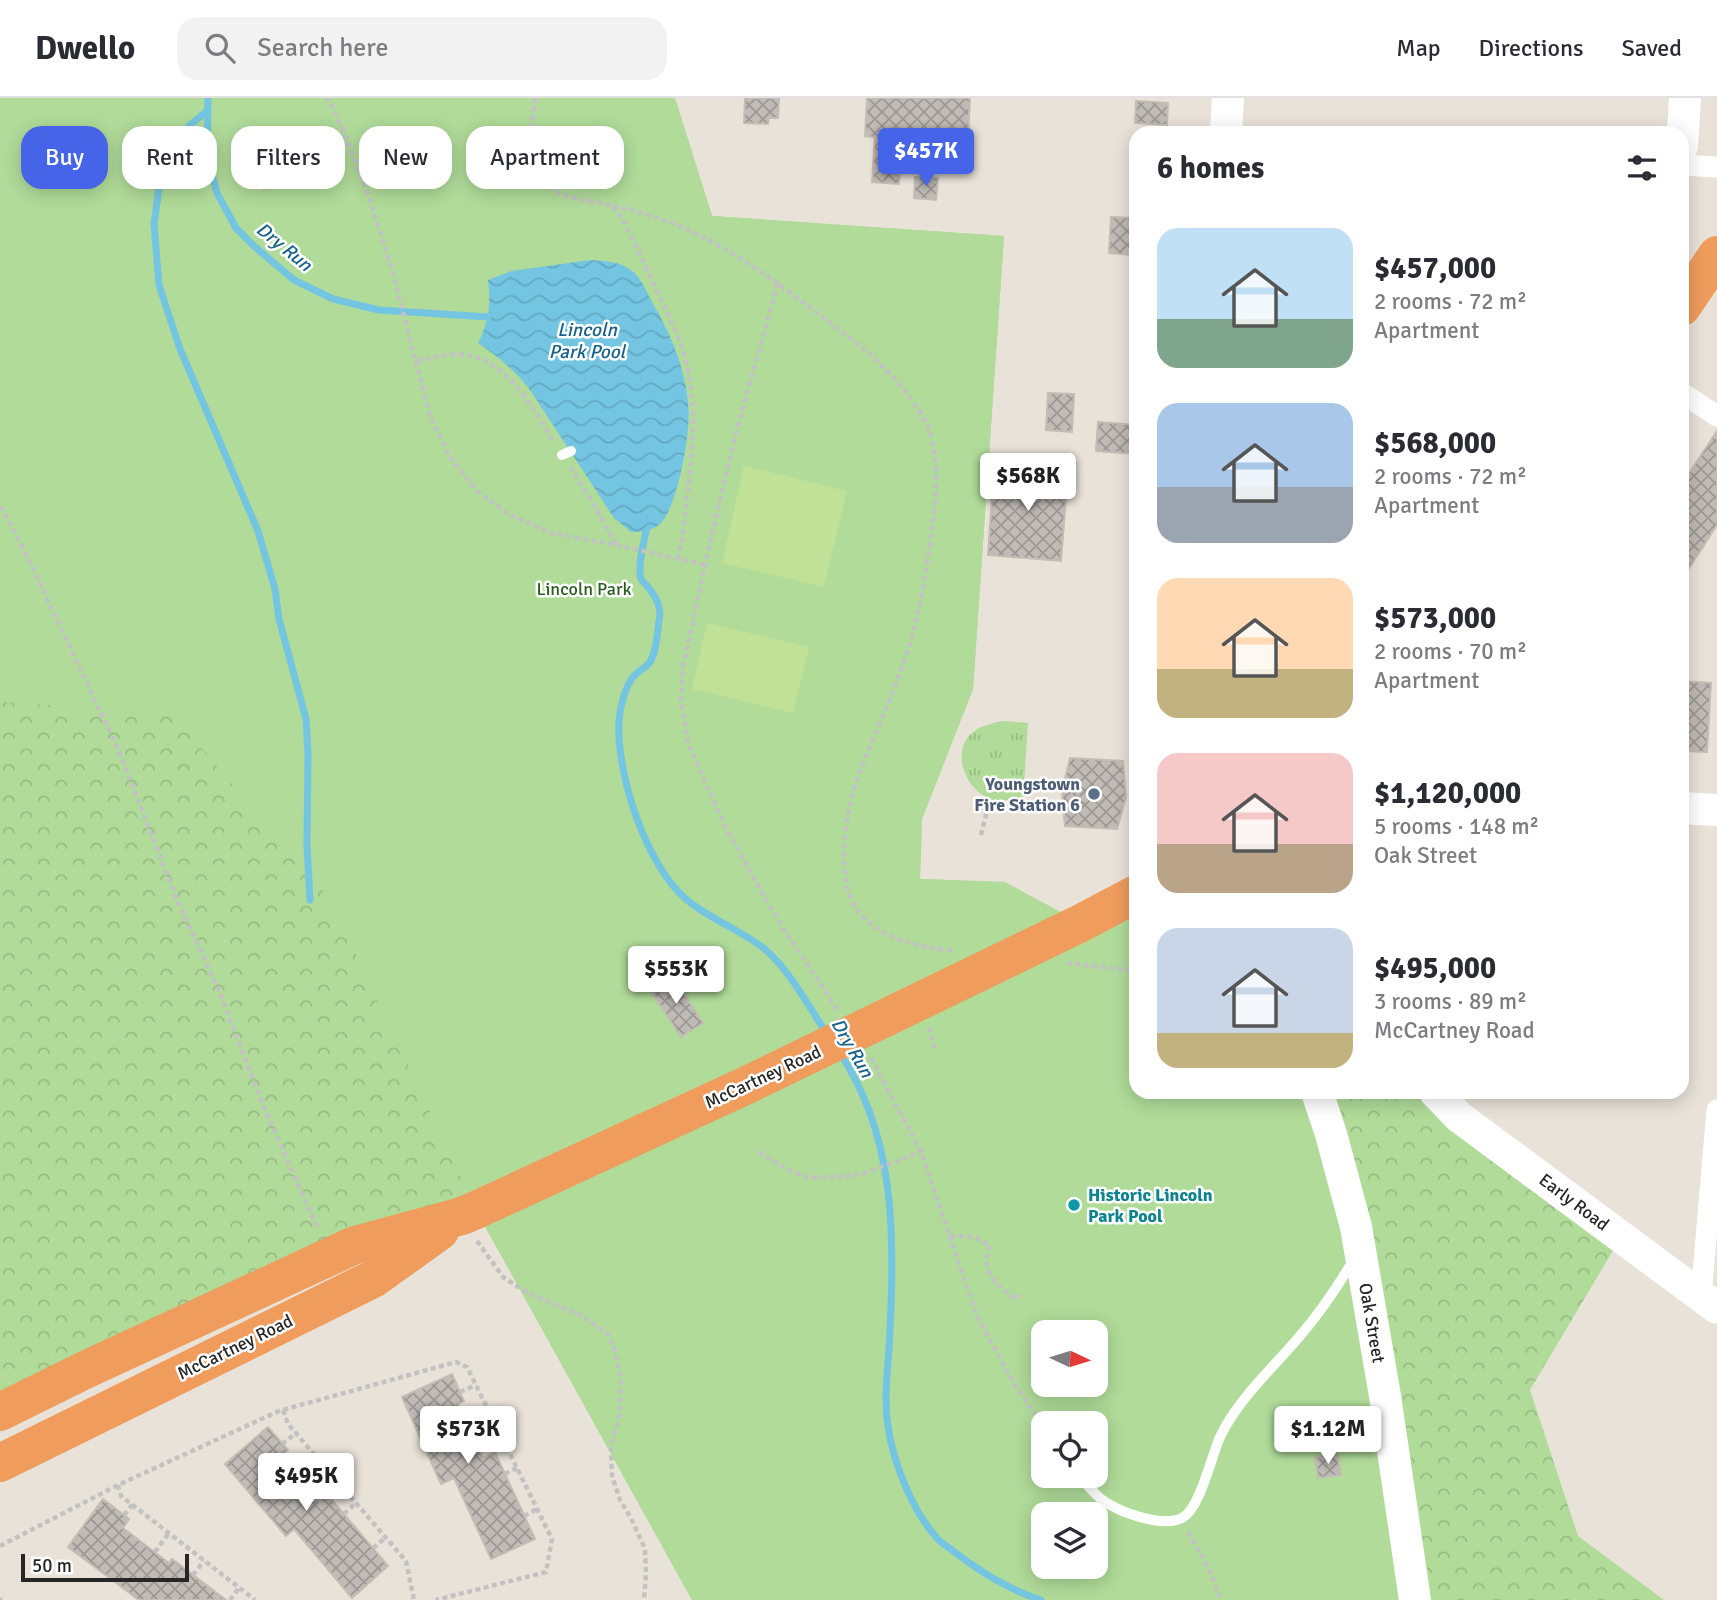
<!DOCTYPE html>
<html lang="en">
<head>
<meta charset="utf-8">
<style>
  :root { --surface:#fff; --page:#f2f2f3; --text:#2b2b33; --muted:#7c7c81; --line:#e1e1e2; --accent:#4564e8 }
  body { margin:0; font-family:Signika,sans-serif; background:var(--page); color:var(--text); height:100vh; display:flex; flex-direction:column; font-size:26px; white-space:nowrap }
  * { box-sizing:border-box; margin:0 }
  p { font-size:23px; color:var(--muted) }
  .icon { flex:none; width:38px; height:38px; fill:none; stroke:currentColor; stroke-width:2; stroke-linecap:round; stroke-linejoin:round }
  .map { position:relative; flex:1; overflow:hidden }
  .side { position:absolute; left:1129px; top:28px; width:560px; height:973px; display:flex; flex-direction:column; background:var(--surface); border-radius:21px; box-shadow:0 4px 18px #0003 }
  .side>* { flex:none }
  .banner { position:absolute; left:21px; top:28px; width:665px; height:63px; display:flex; gap:14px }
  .needle { width:46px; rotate:94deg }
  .tools { position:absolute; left:1031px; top:1222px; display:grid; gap:14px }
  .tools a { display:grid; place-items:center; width:77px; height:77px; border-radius:14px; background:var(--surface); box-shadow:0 4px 18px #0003; font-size:35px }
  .scale { position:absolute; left:21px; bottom:18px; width:168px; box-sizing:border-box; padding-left:7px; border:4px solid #262626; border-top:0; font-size:19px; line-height:24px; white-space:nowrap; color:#262626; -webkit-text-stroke:5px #fff; paint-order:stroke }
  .price { position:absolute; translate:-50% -60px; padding:0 16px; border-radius:7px; background:#fff; color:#222; font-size:23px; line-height:46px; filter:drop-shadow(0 2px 4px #0008) }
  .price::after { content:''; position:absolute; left:50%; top:42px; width:21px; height:16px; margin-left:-10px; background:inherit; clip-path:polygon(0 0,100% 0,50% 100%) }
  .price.selected { background:var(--accent); color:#fff }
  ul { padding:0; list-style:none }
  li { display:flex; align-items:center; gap:21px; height:175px; padding:0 28px }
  li span { display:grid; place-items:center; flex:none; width:196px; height:140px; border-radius:21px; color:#555 }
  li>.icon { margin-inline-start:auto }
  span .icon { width:84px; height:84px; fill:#fffc; stroke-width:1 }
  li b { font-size:30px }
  h2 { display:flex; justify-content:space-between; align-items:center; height:84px; padding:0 28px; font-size:30px }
  .tag { padding:0 24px; border-radius:21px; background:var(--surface); box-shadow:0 4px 18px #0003; font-size:24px; line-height:63px }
  .tag.selected { background:var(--accent); color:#fff }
  header { display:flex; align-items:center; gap:42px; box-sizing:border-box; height:98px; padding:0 35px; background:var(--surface); border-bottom:2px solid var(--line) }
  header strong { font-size:33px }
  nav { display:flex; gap:38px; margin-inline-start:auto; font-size:24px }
  .search { width:490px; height:63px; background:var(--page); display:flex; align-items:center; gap:18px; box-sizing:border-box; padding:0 24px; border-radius:21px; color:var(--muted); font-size:26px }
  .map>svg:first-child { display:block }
  .grass { fill:url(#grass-tufts) }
  .forest { fill:url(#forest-crowns); fill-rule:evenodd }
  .park { fill:#b0db99; fill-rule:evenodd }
  .pitch { fill:#c1e196 }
  .water { fill:url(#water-waves) }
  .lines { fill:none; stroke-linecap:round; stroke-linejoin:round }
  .stream { stroke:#74c5e2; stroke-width:7 }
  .building { fill:url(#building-cross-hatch); stroke:#c3bdb3; stroke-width:2 }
  .path { stroke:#c2c2c2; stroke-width:4.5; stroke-dasharray:5 3.5; stroke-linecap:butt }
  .lane { stroke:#fff; stroke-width:10 }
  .street { stroke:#fff; stroke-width:21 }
  .secondary { stroke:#fff; stroke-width:32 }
  .highway { stroke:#ef9c5d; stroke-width:38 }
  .service-dot { fill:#5c6f8a; stroke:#fff; stroke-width:2.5 }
  .culture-dot { fill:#0f9aa8; stroke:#fff; stroke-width:2.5 }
  .labels { text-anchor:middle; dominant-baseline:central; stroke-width:5; stroke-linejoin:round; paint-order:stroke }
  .park-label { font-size:18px; fill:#2b5b1f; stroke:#fff }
  .service-label { font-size:18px; font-weight:bold; fill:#4e5e75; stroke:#fff; text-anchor:end }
  .street-label { font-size:18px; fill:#262626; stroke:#fff }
  .culture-label { font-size:18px; font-weight:bold; fill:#0d838f; stroke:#fff; text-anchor:start }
  .water-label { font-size:19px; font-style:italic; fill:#186288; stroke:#fff }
</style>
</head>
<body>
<header>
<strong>Dwello</strong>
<div class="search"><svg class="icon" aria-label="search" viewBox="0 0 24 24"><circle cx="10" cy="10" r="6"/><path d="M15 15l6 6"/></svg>Search here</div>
<nav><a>Map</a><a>Directions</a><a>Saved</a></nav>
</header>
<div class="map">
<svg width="1717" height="1502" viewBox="0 0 1717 1502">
  <defs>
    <pattern id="grass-tufts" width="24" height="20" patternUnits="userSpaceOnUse" patternTransform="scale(1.75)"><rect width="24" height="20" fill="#b0db99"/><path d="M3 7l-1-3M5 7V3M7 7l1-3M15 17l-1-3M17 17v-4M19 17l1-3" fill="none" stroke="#97bc84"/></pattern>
    <pattern id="forest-crowns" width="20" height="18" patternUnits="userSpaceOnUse" patternTransform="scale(1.75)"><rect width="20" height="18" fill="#b0db99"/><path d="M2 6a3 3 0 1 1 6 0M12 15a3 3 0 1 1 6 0" fill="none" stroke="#97bc84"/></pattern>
    <pattern id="water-waves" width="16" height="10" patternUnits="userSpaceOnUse" patternTransform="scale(1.75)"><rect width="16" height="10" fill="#74c5e2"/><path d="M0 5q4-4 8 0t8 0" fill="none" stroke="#64a9c2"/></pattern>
    <pattern id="building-cross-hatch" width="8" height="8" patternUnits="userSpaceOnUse" patternTransform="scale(1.75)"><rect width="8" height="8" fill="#c0bbb6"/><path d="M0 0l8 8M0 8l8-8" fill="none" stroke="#9c9894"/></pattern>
  </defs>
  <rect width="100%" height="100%" fill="#e8e2d9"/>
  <path class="grass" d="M1004 623 1028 625 1023 699C1012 701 1001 705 990 701 965 691 950 653 973 634 982 627 994 625 1004 623Z"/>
  <path class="forest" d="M0 0H675L712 118 1004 138 973 591 922 721 920 781 1005 784 1136 994H1435L1621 1139 1530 1292 1578 1438 1664 1502H692L476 1112 0 1314ZM1190 1166 1091 1391 979 1370 938 1172ZM1043 1416H1096V1468H1043Z"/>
  <path class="park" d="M0 0H675L712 118 1004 138 973 591 922 721 920 781 1005 784 1081 825 1136 796V994H1317L1415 1502H692L476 1112 330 801 172 615 0 604ZM1043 1234H1096V1286H1043ZM1043 1325H1096V1377H1043ZM1043 1416H1096V1468H1043Z"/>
  <g class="pitch">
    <polygon points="744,368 847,393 824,489 722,465"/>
    <polygon points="707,525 809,549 793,615 692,591"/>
  </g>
  <path class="water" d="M590 162C602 163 615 163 626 169 639 175 645 190 651 202 664 225 677 250 683 276 687 292 690 311 688 329 687 351 676 409 661 425 653 433 641 434 631 434L614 420 528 289C513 271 497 258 478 245 489 224 491 205 488 182L511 173Z"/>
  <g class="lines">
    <g class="stream">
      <polyline points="208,0 207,58 217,95 236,130 255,149 294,182 333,201 379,212 488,219"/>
      <polyline points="207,13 190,27 178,46 160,83 154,126 159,187 180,251 258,433 275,491 279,521 306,621 308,655 307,748 310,802"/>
      <path d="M646 433C644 445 637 469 641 481 643 484 646 486 648 489 656 500 662 508 659 523 657 535 657 553 650 564 646 570 639 572 634 578 625 588 620 609 619 623 616 675 646 768 687 802 712 823 745 833 768 854 791 875 809 909 827 936"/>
      <path d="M839 954C895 1036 895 1137 890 1232 889 1264 883 1297 888 1328 893 1364 912 1412 936 1439 941 1445 947 1448 953 1453 979 1473 1009 1492 1041 1502"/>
    </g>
  </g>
  <g class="building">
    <polygon points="759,0 779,0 778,20 769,20 768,26 744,25 745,1"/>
    <polygon points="867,0 970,0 968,39 927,37 927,43 902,41 899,86 872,84 875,39 865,38"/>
    <polygon points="1136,3 1168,5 1167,27 1135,25"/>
    <polygon points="273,43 287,85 263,92 250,50"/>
    <polygon points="915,79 938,80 936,102 914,100"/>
    <polygon points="1111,119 1134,120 1132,157 1109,155"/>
    <polygon points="1048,295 1074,296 1072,334 1046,332"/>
    <polygon points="1098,324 1136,327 1136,356 1096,353"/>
    <polygon points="1717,333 1717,427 1682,481 1682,386"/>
    <polygon points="994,368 1068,374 1061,463 988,457"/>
    <polygon points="1682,583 1711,585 1707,654 1682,653"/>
    <polygon points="1070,660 1123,663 1126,699 1117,731 1065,728 1062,693"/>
    <polygon points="672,877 703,925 681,939 650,892"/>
    <polygon points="452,1276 464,1303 458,1306 483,1360 495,1354 535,1441 491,1461 454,1380 441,1386 402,1299"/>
    <polygon points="268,1329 288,1352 281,1358 306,1387 319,1403 327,1396 388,1468 352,1500 294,1431 286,1438 225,1366"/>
    <polygon points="1337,1356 1341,1377 1318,1380 1315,1360"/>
    <polygon points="103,1401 129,1421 123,1430 169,1465 172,1461 226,1502 139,1502 68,1449"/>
  </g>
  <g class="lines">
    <g class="path">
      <polyline points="325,0 329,2 343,32 367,94 391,168 430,318 450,359 477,393 508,416 551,435 616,447 705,467"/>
      <path d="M535 0C531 32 524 78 559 95 576 103 595 103 613 108 629 130 639 155 651 180 662 204 675 228 683 253 699 302 692 358 686 408 684 426 682 444 678 461"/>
      <path d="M613 108C691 123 750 164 812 211 851 241 893 270 919 313 922 318 927 324 929 331 941 369 935 407 930 446 926 472 922 498 916 524 910 549 900 574 891 599 880 627 866 654 857 682 844 720 832 792 866 822 890 844 923 849 954 853"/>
      <polyline points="778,185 735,338 705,467 683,569 681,602 688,645 726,731 779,824 838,912"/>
      <path d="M417 263C434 259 453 254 472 258 507 265 537 315 554 344"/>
      <polyline points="570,369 597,412 616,446"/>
      <polyline points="0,409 3,412 26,456 118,651 176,799 219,893 263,1007 318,1132"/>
      <polyline points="981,737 990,701"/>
      <polyline points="1067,865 1136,873"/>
      <polyline points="929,929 935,952"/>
      <polyline points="871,960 921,1054 977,1218 1016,1289 1043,1327"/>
      <polyline points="759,1054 788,1072 810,1080 852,1078 865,1075 921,1054"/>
      <path d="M950 1138 974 1139 990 1147C979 1174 996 1187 1016 1201L1019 1197"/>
      <polyline points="477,1143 503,1179 528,1195 580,1217 607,1235 615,1252 621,1284 619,1323 613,1338 611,1354 612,1378 620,1402 631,1420 645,1451 646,1476 644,1502"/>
      <polyline points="460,1294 476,1287"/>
      <polyline points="283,1312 288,1326 406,1463 414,1502"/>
      <polyline points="475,1341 498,1331"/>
      <polyline points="282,1346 296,1335"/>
      <polyline points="505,1376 517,1370"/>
      <polyline points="118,1387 121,1398 255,1502"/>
      <polyline points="306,1387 326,1370"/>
      <polyline points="344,1416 356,1405"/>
      <polyline points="124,1417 133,1406"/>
      <polyline points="524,1418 537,1411"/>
      <polyline points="1188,1434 1208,1469 1221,1502"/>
      <polyline points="0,1448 118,1387 279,1313 456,1264 467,1269 552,1441 546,1474 436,1502"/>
      <polyline points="373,1450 385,1440"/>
      <polyline points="155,1454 169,1435"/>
      <polyline points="193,1477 204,1463"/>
      <polyline points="0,1501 2,1502"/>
      <polyline points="230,1502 239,1490"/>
    </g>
    <g class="lane">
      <polyline points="562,357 571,353"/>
      <path d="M1080 1377C1086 1386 1093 1394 1101 1401 1118 1414 1162 1430 1182 1420 1200 1411 1211 1359 1220 1339 1238 1301 1272 1271 1299 1239 1320 1215 1338 1188 1354 1161"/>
    </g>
    <g class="street">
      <polyline points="1682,67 1717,69"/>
      <polyline points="1682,295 1717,318"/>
      <polyline points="1701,1199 1717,1012"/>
    </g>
    <g class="secondary">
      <polyline points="1226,35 1228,0"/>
      <polyline points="1682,48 1685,0"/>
      <polyline points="1682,710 1717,712"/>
      <polyline points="1317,994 1331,1036 1356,1129 1385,1298 1415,1502"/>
      <polyline points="1435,994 1459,1019 1717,1210"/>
    </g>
    <g class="highway">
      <polyline points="1682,209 1717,157"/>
      <polyline points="0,1314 85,1272 355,1147 462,1118 476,1112 747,987 1081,825 1136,796"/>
      <polyline points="0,1365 373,1181 440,1133"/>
    </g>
  </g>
  <circle class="service-dot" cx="1094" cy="696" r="7"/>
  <circle class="culture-dot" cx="1074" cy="1107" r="7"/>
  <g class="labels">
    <g class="park-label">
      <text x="584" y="491">Lincoln Park</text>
    </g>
    <g class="service-label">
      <text x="1080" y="686">Youngstown<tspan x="1080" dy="21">Fire Station 6</tspan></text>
    </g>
    <g class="street-label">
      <text transform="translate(763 979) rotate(-25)">McCartney Road</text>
      <text transform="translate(1574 1104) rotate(37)">Early Road</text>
      <text transform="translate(1372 1225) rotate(80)">Oak Street</text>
      <text transform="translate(235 1249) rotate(-26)">McCartney Road</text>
    </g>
    <g class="culture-label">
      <text x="1088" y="1097">Historic Lincoln<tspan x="1088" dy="21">Park Pool</tspan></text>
    </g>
    <g class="water-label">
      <text transform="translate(284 149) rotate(39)">Dry Run</text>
      <text x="587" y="232">Lincoln<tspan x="587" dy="22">Park Pool</tspan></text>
      <text transform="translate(852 950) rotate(60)">Dry Run</text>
    </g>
  </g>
</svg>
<div class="tools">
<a><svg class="needle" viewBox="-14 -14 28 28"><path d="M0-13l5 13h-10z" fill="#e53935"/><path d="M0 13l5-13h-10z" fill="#7c7c81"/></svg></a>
<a><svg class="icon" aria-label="locate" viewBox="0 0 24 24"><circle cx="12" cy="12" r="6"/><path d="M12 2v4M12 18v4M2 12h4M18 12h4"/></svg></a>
<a><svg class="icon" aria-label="layers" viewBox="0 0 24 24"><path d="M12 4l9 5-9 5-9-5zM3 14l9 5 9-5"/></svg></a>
</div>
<div class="scale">50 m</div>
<b class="price selected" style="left:926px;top:90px">$457K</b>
<b class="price" style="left:1028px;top:415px">$568K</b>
<b class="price" style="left:676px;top:908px">$553K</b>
<b class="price" style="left:468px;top:1368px">$573K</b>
<b class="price" style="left:1328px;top:1368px">$1.12M</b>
<b class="price" style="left:306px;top:1415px">$495K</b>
<div class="banner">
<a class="tag selected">Buy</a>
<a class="tag">Rent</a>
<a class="tag">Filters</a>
<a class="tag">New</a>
<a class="tag">Apartment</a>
</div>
<section class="side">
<h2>6 homes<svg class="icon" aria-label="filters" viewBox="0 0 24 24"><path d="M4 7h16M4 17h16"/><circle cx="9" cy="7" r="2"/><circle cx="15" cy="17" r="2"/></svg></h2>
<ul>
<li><span style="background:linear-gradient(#bfe0f5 65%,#7fa58c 0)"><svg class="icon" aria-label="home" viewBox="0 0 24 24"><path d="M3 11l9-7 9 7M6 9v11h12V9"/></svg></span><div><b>$457,000</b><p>2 rooms · 72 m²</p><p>Apartment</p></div></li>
<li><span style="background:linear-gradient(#a9c7e8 60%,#9aa5b1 0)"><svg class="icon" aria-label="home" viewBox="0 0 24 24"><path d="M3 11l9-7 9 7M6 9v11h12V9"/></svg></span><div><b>$568,000</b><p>2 rooms · 72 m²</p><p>Apartment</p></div></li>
<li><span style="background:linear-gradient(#ffd9b3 65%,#c2b280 0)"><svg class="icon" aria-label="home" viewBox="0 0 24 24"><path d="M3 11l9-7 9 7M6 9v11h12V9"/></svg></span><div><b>$573,000</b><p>2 rooms · 70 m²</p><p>Apartment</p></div></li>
<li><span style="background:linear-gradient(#f6c9c9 65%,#b9a48a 0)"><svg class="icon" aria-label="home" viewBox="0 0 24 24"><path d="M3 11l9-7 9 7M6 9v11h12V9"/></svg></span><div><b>$1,120,000</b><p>5 rooms · 148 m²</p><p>Oak Street</p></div></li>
<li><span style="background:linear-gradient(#c9d6e8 75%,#c2b280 0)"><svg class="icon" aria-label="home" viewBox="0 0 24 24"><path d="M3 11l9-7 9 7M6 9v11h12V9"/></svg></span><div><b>$495,000</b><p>3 rooms · 89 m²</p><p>McCartney Road</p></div></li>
</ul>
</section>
</div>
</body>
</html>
